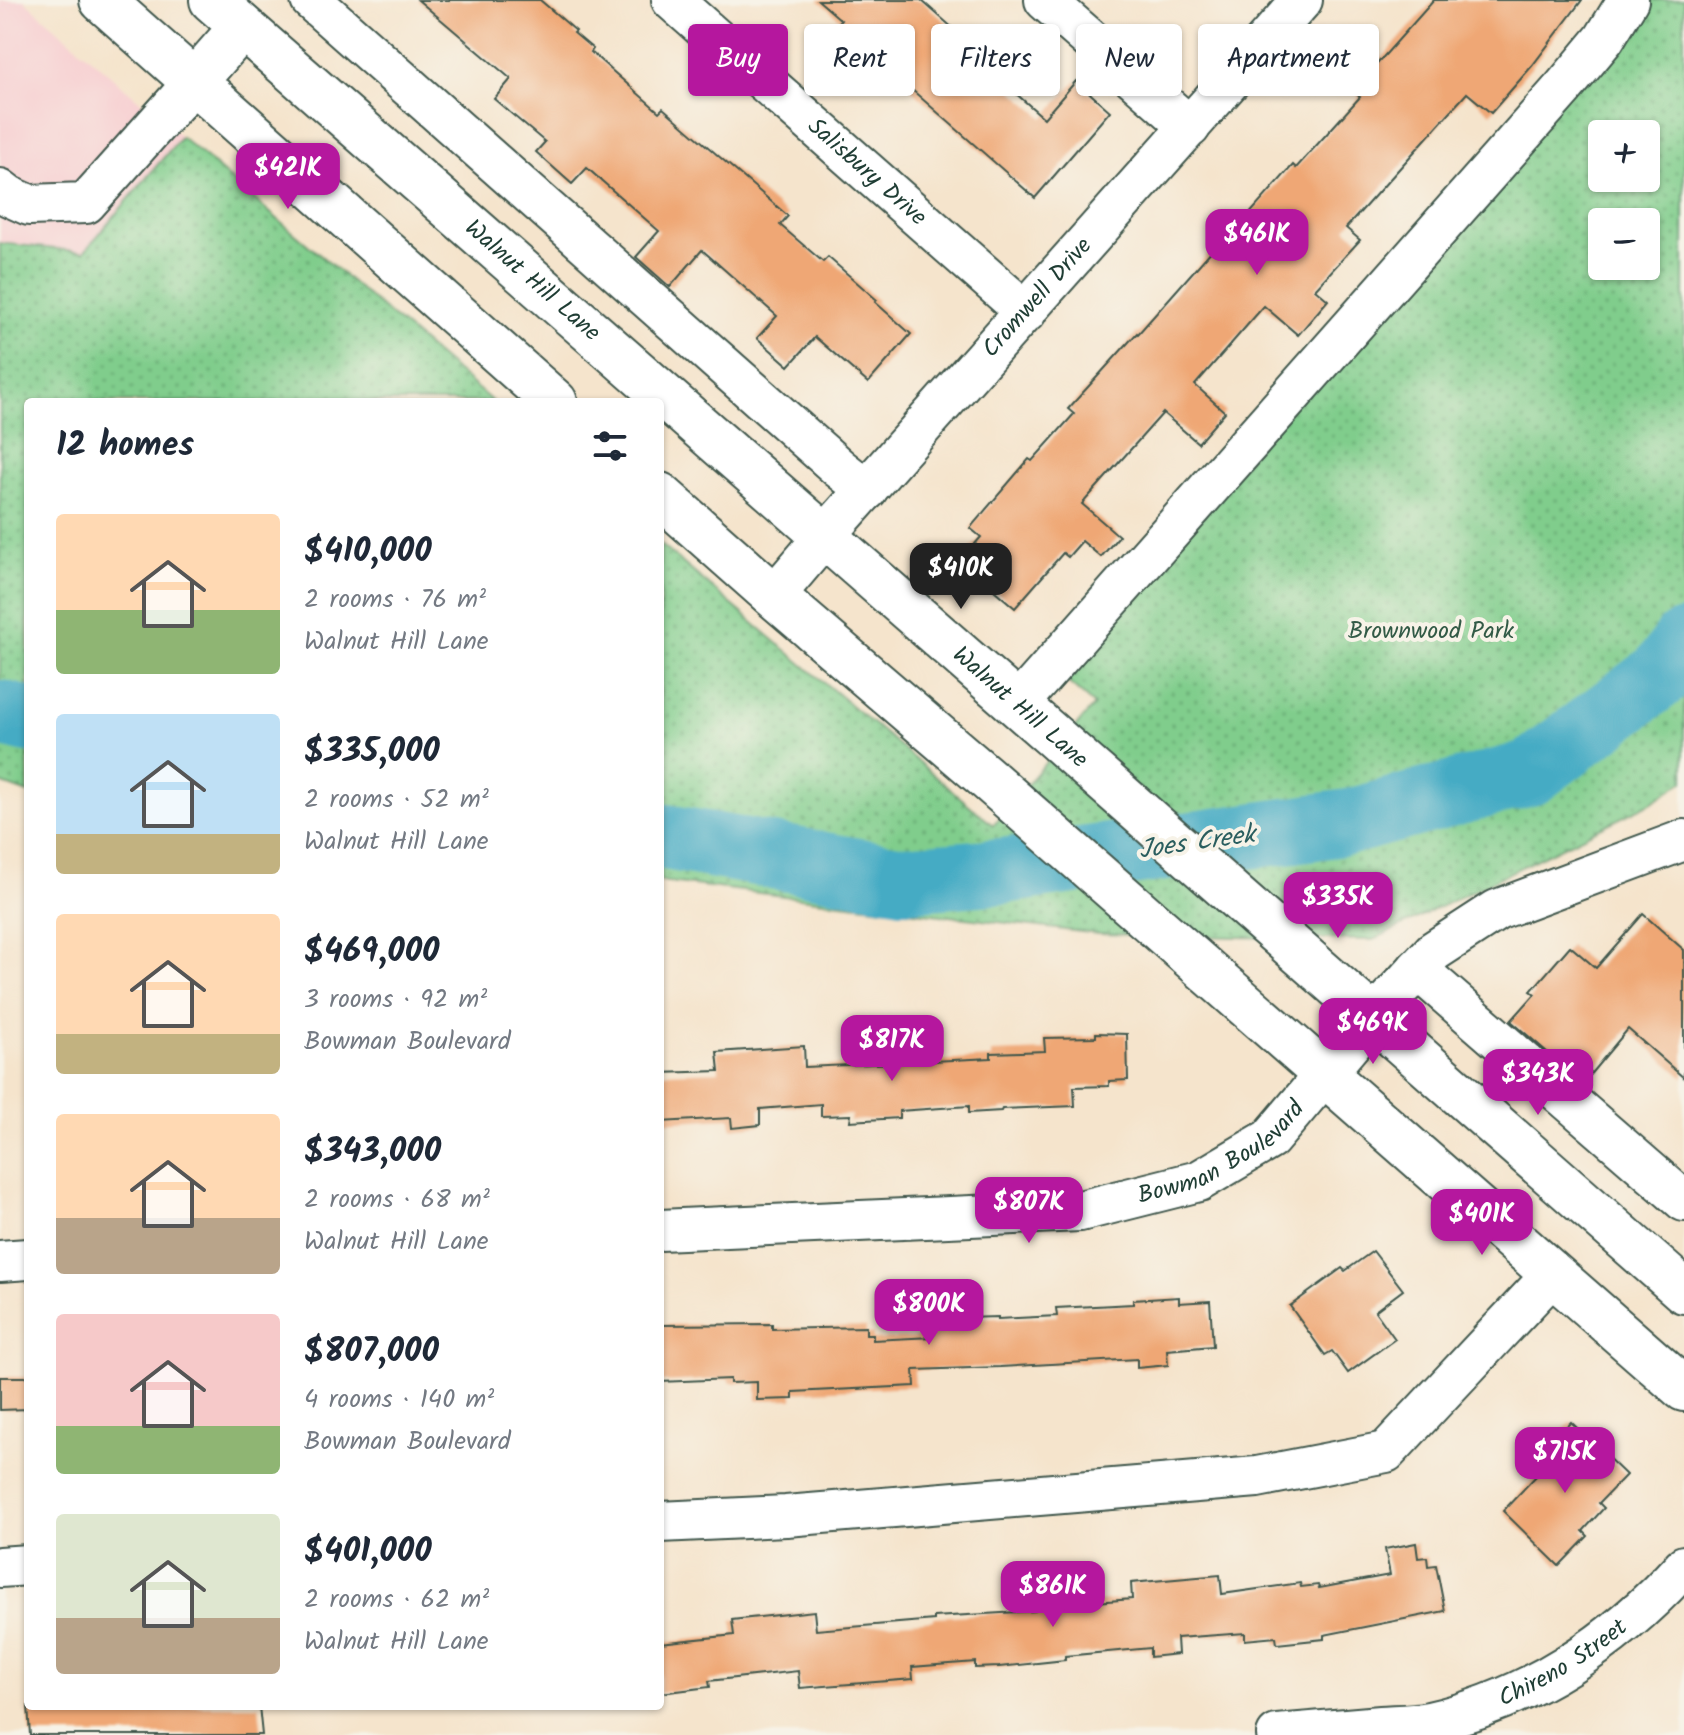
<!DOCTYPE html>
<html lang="en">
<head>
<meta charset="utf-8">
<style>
  :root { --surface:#fff; --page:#f6f6f7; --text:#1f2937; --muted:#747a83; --accent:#b5179e }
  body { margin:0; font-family:Kalam,sans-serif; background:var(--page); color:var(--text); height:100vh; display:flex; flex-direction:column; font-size:30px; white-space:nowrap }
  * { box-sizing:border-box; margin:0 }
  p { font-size:26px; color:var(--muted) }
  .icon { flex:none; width:44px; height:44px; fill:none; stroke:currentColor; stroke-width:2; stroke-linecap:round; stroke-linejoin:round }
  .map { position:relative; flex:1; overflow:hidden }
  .details { position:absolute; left:24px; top:398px; width:640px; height:1312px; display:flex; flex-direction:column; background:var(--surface); border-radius:8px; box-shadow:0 2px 6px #0004 }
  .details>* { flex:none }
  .guide { position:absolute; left:688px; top:24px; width:760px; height:72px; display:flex; gap:16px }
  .controls { position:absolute; left:1588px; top:120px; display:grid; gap:16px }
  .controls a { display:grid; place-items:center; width:72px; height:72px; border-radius:8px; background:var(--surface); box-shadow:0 2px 6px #0004; font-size:40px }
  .price { position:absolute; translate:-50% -68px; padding:0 18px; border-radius:16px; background:var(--accent); color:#fff; font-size:26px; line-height:52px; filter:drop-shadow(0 2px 4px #0008) }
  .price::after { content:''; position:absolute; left:50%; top:48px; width:24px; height:18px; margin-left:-12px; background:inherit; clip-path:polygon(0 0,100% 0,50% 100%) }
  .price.current { background:#222; color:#fff }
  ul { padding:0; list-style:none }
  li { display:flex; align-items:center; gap:24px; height:200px; padding:0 32px }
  li span { display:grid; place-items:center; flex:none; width:224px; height:160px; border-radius:8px; color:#555 }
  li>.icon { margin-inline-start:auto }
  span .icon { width:96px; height:96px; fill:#fffc; stroke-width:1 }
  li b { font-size:34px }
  h2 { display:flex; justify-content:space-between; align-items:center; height:96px; padding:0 32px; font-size:34px }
  .tag { padding:0 28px; border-radius:8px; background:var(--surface); box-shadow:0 2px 6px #0004; font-size:28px; line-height:72px }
  .tag.current { background:var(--accent); color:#fff }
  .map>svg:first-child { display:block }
  .built { fill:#f7cfd1 }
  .park { fill:url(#park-dots); stroke:#508560; stroke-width:2; fill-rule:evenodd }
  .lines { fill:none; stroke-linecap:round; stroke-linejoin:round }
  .river { stroke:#45abc4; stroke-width:66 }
  .building { fill:#efa774 }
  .minor-casing { stroke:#3f564b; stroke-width:44 }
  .major-casing { stroke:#3f564b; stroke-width:48 }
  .minor { stroke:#fff; stroke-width:40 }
  .major { stroke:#fff; stroke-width:44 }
  .labels { text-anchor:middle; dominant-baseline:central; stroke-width:8; stroke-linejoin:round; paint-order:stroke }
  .street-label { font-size:24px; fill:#1f3d34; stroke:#f7f3e8 }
  .park-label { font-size:24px; fill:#325a46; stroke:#f7f3e8 }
  .water-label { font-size:26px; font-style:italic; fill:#2a5e5f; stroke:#f7f3e8 }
</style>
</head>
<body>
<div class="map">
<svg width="1684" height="1735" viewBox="0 0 1684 1735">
  <defs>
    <pattern id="park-dots" width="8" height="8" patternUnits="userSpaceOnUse" patternTransform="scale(2)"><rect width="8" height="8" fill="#80cd8c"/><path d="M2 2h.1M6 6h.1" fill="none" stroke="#68a873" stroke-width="1.8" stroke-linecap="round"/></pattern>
  </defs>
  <rect width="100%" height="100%" fill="#f7f3e8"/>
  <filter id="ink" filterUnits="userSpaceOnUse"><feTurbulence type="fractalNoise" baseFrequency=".0125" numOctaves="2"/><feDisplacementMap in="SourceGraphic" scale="16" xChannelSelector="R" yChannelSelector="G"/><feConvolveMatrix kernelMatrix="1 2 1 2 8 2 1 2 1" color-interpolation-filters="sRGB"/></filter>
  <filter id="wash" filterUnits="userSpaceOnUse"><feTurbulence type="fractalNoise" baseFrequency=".006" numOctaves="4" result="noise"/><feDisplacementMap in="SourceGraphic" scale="32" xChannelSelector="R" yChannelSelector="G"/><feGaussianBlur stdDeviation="1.8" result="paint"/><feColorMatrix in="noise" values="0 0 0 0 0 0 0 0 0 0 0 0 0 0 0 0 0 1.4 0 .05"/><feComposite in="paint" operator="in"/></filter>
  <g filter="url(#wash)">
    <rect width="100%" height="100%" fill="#f5e4cc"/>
    <polygon class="built" points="0,0 24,0 181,137 84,253 0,243"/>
    <g class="park">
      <path d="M1635 0H1684V781L1651 803 1373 940 1098 934 660 881V544L993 825 1094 705 1063 678ZM1602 134H1646V178H1602ZM1602 222H1646V266H1602Z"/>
      <polygon points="181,137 493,402 28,402 28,793 0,783 0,243 84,252"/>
    </g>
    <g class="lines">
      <g class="river">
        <polyline points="0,713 28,720"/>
        <polyline points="660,836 903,879 1003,871 1349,822 1530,773 1662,674 1684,643"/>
      </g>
    </g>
    <g id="blocks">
      <g class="building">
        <polygon points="418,0 540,0 576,31 574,33 593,49 591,52 659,112 663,108 788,216 780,225 823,262 828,257 877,300 875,302 911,334 868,383 815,337 789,366 757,338 777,316 702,250 670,287 636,257 659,231 587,168 572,184 536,152 545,142 494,99 511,79"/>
        <polygon points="818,0 921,0 980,52 975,58 1044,118 1076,81 1110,111 1035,198 837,24 841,20"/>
        <polygon points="1434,0 1582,0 1532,66 1491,113 1467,93 1346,228 1360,240 1315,289 1328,300 1298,335 1264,306 1195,385 1225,412 1198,443 1163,413 1082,504 1119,536 1101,557 1082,541 1068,557 1063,553 1015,608 960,561 981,537 970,528 1029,459 1032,461 1074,414 1068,409 1137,333 1138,334 1213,249 1216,252 1293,165 1296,168 1360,97 1353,91"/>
        <polygon points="1643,914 1684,950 1684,1078 1628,1029 1583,1083 1511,1021 1535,994 1531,991 1570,946 1596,968"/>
        <polygon points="1096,1033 1127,1034 1128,1080 1109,1081 1109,1086 1074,1087 1075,1106 1002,1109 1001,1111 969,1113 969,1106 899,1111 899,1118 850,1121 851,1115 821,1116 821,1104 760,1109 760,1125 732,1128 731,1118 660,1122 660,1073 719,1071 717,1052 804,1046 805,1067 894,1063 991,1058 991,1053 1045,1051 1044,1038 1096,1037"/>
        <polygon points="1373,1251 1403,1290 1375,1311 1395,1339 1348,1373 1332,1351 1325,1355 1290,1306 1342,1268 1345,1271"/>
        <polygon points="1179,1297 1179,1303 1210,1301 1213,1346 1167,1350 1168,1365 1137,1368 1137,1359 1000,1367 914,1370 915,1386 793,1392 793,1399 757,1400 757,1382 730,1383 730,1379 660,1382 660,1325 772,1324 772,1329 866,1327 866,1334 873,1334 873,1340 932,1337 931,1312 964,1311 964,1318 998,1317 998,1319 1057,1316 1056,1308 1133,1304 1133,1300"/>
        <polygon points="0,1377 28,1377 28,1409 0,1410"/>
        <polygon points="1571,1422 1626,1475 1599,1503 1604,1508 1583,1531 1588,1536 1559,1566 1503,1511 1556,1455 1547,1446"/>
        <polygon points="1416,1543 1418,1558 1427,1557 1428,1566 1436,1565 1445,1611 1324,1635 1324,1639 1277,1644 1276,1637 1245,1640 1245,1633 1177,1638 1178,1654 1150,1657 1150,1648 1065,1656 1065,1660 999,1667 975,1668 975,1662 912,1667 913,1679 800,1688 798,1671 709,1681 710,1687 660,1693 660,1643 734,1635 732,1620 814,1611 816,1630 934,1620 934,1617 1035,1611 1035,1607 1132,1599 1131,1583 1220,1575 1222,1594 1300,1583 1301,1587 1318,1585 1319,1588 1390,1575 1385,1549"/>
        <polygon points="28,1706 259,1706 262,1735 30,1735"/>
      </g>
    </g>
  </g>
  <g filter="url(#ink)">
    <use href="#blocks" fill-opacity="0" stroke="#3f564b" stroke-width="2"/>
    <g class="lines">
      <g class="minor-casing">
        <g id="minor">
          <polyline points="311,0 839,468 867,490"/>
          <path id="s1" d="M672 0 1026 312"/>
          <polyline points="1045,0 1190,127"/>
          <polyline points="0,189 9,196 29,205 86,203 194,82"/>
          <path id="s2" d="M774 596 824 537 1302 0"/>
          <polyline points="1017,705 1564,87 1604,39 1628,0"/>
          <polyline points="1417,969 1684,1201"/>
          <path id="s3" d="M660 1230 1080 1211 1199 1181 1270 1139 1373 1017 1434 951 1497 910 1684 840"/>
          <polyline points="0,1261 28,1259"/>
          <polyline points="660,1522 786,1516 1257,1477 1386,1452 1553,1274"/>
          <polyline points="0,1567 28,1565"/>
          <path id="s4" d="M1277 1735C1312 1732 1346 1729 1381 1726 1396 1725 1413 1725 1429 1722 1529 1700 1616 1642 1684 1566"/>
        </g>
      </g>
      <g class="major-casing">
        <g id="major">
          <polyline points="102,0 555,402"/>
          <path id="s5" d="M212 0 1053 736 1684 1291"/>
          <polyline points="194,82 242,27"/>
          <polyline points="660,495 774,596 988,779 1684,1389"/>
        </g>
      </g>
      <use href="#minor" class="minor"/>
      <use href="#major" class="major"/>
    </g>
  </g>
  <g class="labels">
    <g class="street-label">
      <text stroke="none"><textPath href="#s1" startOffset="260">Salisbury Drive</textPath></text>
      <text stroke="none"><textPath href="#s5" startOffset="426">Walnut Hill Lane</textPath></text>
      <text stroke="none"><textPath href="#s2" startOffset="398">Cromwell Drive</textPath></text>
      <text stroke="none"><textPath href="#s5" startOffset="1074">Walnut Hill Lane</textPath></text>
      <text stroke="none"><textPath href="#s3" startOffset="576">Bowman Boulevard</textPath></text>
      <text stroke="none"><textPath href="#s4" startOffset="300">Chireno Street</textPath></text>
    </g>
    <g class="park-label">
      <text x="1431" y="631">Brownwood Park</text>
    </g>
    <g class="water-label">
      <text transform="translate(1197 843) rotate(-8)">Joes Creek</text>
    </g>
  </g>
</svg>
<div class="controls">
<a>+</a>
<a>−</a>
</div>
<b class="price" style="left:288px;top:211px">$421K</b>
<b class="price" style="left:1257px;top:277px">$461K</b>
<b class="price current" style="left:961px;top:611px">$410K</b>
<b class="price" style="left:1338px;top:940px">$335K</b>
<b class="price" style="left:1373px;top:1066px">$469K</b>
<b class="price" style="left:892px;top:1083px">$817K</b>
<b class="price" style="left:1538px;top:1117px">$343K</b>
<b class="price" style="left:1029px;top:1245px">$807K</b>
<b class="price" style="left:1482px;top:1257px">$401K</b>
<b class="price" style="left:929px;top:1347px">$800K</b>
<b class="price" style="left:1565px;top:1495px">$715K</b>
<b class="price" style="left:1053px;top:1629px">$861K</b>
<div class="guide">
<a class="tag current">Buy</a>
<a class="tag">Rent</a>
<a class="tag">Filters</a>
<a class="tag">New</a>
<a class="tag">Apartment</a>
</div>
<section class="details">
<h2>12 homes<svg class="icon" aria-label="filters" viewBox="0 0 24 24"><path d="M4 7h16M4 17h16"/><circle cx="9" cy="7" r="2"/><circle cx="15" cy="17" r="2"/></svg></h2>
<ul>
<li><span style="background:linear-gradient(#ffd9b3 60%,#8fb573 0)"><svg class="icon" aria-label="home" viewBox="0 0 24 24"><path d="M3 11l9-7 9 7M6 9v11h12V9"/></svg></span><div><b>$410,000</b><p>2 rooms · 76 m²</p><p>Walnut Hill Lane</p></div></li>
<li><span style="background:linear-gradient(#bfe0f5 75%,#c2b280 0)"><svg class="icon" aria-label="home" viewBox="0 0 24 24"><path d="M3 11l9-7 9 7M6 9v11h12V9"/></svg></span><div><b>$335,000</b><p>2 rooms · 52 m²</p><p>Walnut Hill Lane</p></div></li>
<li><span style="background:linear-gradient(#ffd9b3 75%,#c2b280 0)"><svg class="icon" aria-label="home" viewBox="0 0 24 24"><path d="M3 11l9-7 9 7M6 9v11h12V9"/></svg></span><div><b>$469,000</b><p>3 rooms · 92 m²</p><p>Bowman Boulevard</p></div></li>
<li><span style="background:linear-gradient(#ffd9b3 65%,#b9a48a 0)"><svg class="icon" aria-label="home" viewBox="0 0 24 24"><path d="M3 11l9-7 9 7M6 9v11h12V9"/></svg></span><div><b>$343,000</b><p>2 rooms · 68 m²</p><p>Walnut Hill Lane</p></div></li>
<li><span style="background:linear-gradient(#f6c9c9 70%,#8fb573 0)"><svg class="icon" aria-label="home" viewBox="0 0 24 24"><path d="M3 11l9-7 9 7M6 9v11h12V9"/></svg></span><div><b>$807,000</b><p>4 rooms · 140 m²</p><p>Bowman Boulevard</p></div></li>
<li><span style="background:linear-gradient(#dfe7d0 65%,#b9a48a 0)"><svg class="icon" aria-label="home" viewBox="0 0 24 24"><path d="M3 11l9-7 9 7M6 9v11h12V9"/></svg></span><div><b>$401,000</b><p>2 rooms · 62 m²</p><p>Walnut Hill Lane</p></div></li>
</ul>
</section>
</div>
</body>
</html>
